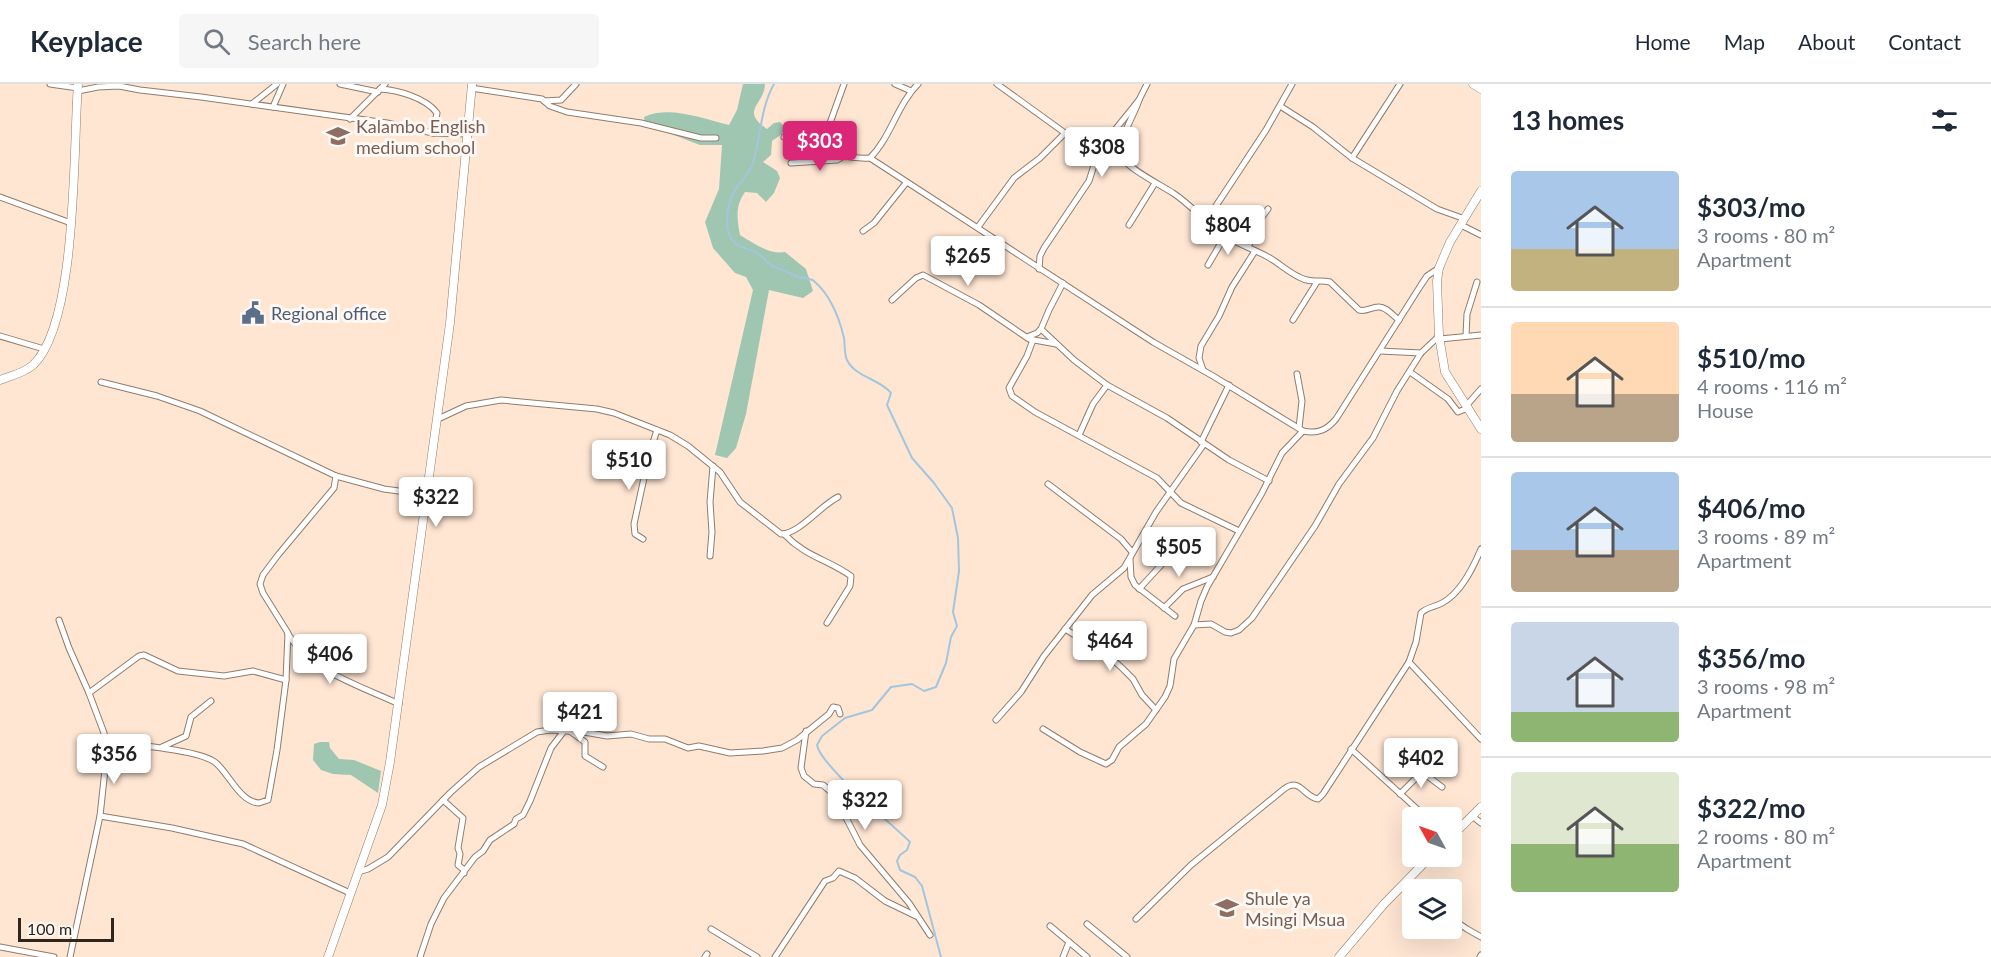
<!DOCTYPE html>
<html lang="en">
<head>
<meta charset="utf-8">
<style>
  :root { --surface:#fff; --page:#f6f6f7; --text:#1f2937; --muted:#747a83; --line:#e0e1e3; --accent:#db2777 }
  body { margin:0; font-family:Lato,sans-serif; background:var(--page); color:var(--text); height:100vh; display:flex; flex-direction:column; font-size:22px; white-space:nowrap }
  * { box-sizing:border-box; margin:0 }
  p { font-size:20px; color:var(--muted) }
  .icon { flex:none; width:33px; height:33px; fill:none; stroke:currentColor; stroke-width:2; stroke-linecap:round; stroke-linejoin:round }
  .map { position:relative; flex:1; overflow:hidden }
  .sheet { display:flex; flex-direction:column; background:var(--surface); width:510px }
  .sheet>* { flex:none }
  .needle { width:39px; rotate:310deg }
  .tools { position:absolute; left:1402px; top:723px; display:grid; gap:12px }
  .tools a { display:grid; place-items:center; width:60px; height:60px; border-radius:6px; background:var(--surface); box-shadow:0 6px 24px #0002; font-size:30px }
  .scale { position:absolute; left:18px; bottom:15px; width:96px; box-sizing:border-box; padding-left:6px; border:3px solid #2e251d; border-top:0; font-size:16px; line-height:21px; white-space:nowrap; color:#2e251d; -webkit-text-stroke:4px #fdf8f4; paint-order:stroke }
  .price { position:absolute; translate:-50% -51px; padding:0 14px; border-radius:6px; background:#fff; color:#222; font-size:20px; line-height:39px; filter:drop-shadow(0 2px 3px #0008) }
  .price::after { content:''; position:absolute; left:50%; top:36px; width:18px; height:14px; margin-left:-9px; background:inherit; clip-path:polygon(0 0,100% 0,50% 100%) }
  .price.on { background:var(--accent); color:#fff }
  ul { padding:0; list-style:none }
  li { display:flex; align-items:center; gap:18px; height:150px; padding:0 30px }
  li+li { border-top:2px solid var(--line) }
  li span { display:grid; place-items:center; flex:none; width:168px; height:120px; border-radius:6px; color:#555 }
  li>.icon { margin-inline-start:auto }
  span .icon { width:72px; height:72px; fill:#fffc; stroke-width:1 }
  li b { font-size:26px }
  h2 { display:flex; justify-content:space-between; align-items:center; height:72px; padding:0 30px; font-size:26px }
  header { display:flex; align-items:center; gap:36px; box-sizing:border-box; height:84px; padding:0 30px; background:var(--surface); border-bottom:2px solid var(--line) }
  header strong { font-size:28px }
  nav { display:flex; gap:33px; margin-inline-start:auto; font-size:21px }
  .search { width:420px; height:54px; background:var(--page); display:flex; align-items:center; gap:15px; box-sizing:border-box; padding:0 21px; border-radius:6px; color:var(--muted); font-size:22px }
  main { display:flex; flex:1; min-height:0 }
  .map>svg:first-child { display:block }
  .forest { fill:#9fc6b1 }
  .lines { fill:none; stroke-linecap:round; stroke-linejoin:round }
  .stream { stroke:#a1c6dd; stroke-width:2 }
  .street-casing { stroke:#927c6b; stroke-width:7 }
  .secondary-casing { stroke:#927c6b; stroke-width:9 }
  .street { stroke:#fff; stroke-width:5 }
  .secondary { stroke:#fff; stroke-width:8 }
  .labels { text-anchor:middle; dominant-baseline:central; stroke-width:6; stroke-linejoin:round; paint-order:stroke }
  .education-label { font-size:18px; fill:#785e54; stroke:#fdf8f4; text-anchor:start }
  .service-label { font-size:18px; fill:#4e5e75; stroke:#fdf8f4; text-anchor:start }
</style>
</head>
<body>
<header>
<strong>Keyplace</strong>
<div class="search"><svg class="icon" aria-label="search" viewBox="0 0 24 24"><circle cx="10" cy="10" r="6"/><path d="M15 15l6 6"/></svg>Search here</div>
<nav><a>Home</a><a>Map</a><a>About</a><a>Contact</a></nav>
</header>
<main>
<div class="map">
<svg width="1481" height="873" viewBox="0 0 1481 873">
  <rect width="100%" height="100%" fill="#ffe6d3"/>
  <g class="forest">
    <path d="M743 0H765C765 20 739 26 767 45L774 39 780 38 785 43 782 50 772 57 771 71 763 78 777 87 780 94 774 109 766 118 757 109 745 108C735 122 737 134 740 151 753 159 770 171 785 168L806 185 813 207 803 214 769 206 746 330 736 364 727 374 715 371 753 206 746 193 735 189 713 164 705 138 719 105 722 61H700L645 40 644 33C669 21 704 35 729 41L737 26Z"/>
    <polygon points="320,658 329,658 330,664 339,675 354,676 381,687 378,709 351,691 333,690 321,686 313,676 314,660"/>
  </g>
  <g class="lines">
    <path class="stream" d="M774 0C760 25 761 53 753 79 749 91 741 96 735 106 727 120 721 151 738 161 744 165 752 165 759 170 764 174 767 179 772 182 781 185 789 189 798 193 804 195 810 193 815 198 831 212 839 233 844 254 845 260 844 270 847 276 855 293 880 295 891 309L887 321 912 374 934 399 952 424 958 454 959 487 953 528 957 542 951 553 946 579 936 603 924 607 912 600 891 603 872 626 845 634 822 652 817 661C820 681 892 740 910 758L907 766 900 771 897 777 900 786 915 793 922 802 941 873"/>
    <g class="street-casing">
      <g id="street">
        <polyline points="50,0 78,4"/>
        <polyline points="340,0 378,8"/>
        <polyline points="895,0 911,7"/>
        <path d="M918 0C897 21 891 53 870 74L1153 258 1213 292 1303 347C1318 350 1327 346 1336 335L1421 201 1427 192 1439 184"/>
        <polyline points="997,0 1065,49 1101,65"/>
        <polyline points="471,4 542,15 550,22 567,28 641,39 701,54 716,54"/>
        <path d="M380 5C398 6 426 14 437 29L433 49"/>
        <polyline points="78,7 98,3 119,2 140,6 201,13 387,39 433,49 468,50"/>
        <path d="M1139 16C1135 30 1116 59 1121 72 1128 85 1161 101 1173 109 1190 120 1203 136 1219 148 1234 159 1252 164 1268 173 1279 179 1288 188 1299 193 1311 200 1319 195 1330 198L1359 226C1367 228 1371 223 1378 223 1386 222 1393 232 1399 236"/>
        <polyline points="544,17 561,16 576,0"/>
        <polyline points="252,20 277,0"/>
        <polyline points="1280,22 1313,43 1352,74 1437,125 1465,135"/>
        <polyline points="273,23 283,0"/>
        <polyline points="350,35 385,0"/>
        <path d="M784 53C812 61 841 76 870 74"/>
        <polyline points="821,64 844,0"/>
        <polyline points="1352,74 1400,0"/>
        <polyline points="791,79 837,76 842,73"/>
        <polyline points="0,113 71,139"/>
        <polyline points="1206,137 1266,46 1292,0"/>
        <polyline points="1129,141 1155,99"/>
        <polyline points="1461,141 1481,151"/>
        <polyline points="978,143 1014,94 1040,74 1065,49"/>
        <polyline points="863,147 874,139 906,99"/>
        <polyline points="1248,163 1262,133 1268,125"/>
        <polyline points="1208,181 1225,152"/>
        <polyline points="1039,185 1040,172 1044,164 1089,97 1095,78 1106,57 1139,16 1147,0"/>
        <polyline points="892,216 916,194 923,191 979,221 1029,255 1056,260"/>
        <polyline points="1293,236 1317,198"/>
        <polyline points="1041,245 1074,276 1107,301 1167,334 1229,376 1269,397"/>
        <polyline points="0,252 44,265"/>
        <polyline points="1466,252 1467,230 1477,198"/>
        <polyline points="1027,253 1037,249 1041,245 1049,226 1063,199"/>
        <polyline points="1440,255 1481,251"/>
        <polyline points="1033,256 1027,272 1009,304 1012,312 1035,328 1157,394 1181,419 1239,447"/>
        <polyline points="1380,267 1421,269"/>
        <polyline points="1203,286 1199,274 1201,262 1219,232 1232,203 1255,167"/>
        <polyline points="1410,288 1448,315 1458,328 1468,324"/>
        <polyline points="1297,290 1302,317 1299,344"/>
        <polyline points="101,298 157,312 200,327 336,392 384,405 428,411"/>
        <polyline points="1466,322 1481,305"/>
        <path d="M438 335 466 322 501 316 597 325 614 329 670 351 688 362 720 388 740 418 781 450C799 450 820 422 838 413"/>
        <polyline points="1079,351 1093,320 1107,301"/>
        <polyline points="1201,358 1229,301"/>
        <polyline points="1048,400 1121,455 1132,468"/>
        <path d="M784 450C806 473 827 475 851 492L850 502 827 539"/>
        <polyline points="643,455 635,450 634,440 649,371 657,346"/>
        <polyline points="710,472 712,448 710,418 713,382"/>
        <polyline points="1130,475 1131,493 1135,501 1175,532"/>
        <polyline points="1139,505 1175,466"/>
        <polyline points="1164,524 1183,505 1213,493"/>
        <polyline points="59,536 69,564 89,609 104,649 107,667 100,732 70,873"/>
        <polyline points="1194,541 1211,540 1225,548 1231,549 1239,546 1252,534 1315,442 1339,400 1373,354 1397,307 1421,269 1439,252"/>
        <polyline points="1065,545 1110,573 1122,584 1133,595 1142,611 1156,626"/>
        <path d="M288 550C311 588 361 602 399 620"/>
        <polyline points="1409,578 1481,655"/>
        <polyline points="89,609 139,572 144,571 178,587 224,592 253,587 286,596"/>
        <polyline points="996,636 1021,608 1044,572 1092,511 1124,484 1156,428 1204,360"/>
        <polyline points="1043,645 1080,668 1106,680 1112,676 1119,663 1146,640 1165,613 1170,602 1174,575 1194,541 1201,517 1207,503 1262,409 1282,369 1303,347"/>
        <polyline points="806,647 801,684 804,692 814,700 823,701 830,707 837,716 860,761 909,819 930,851"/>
        <polyline points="571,648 585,658 585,672 603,683"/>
        <path d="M106 658C130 661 199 665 216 679 229 690 240 718 259 719L268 716 277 666 286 596 288 549 263 509 260 500 263 491 278 471 334 404 336 392"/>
        <polyline points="162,663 186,652 191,633 211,617"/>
        <polyline points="1351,665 1427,734"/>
        <polyline points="1400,710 1422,688 1442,703"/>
        <polyline points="443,716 463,734 458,764 460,770 458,781 463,785 464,789"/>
        <polyline points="100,732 172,744 243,760 350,809"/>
        <polyline points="1472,732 1481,739"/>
        <polyline points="358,788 368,785 388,773 451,708 479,683 537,648 550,646 584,648 607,652 631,650 649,655 665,655 688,664 699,662 730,669 763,667 782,664 797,656 829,630 833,623 838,624 840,630"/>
        <polyline points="1407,797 1416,806"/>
        <path d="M1136 835 1191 781 1284 705C1301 693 1302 712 1318 715L1323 710 1409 578 1416 558 1421 529C1427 523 1435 523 1442 519 1461 509 1473 484 1481 465"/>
        <polyline points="1452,835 1467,845 1481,853"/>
        <polyline points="1087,840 1127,873"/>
        <polyline points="1050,842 1087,873"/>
        <polyline points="711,845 757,873"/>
        <polyline points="0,863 54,873"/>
        <polyline points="420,873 431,840 444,814 475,773 483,767 490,756 514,740 516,735 523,731 530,717 551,664 564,647"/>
        <polyline points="705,873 707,870"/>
        <polyline points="775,873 825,797 833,794 839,787 855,794 885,817 916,832"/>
        <polyline points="1063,873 1069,858"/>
        <polyline points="1480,873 1481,871"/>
      </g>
    </g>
    <g class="secondary-casing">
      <g id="secondary">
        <polyline points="1473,0 1481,5"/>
        <polyline points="1481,107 1450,158 1439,184 1437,197 1439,252 1445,288 1481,345"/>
        <path d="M0 296C11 292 24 289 33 281 78 239 73 62 78 0"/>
        <polyline points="1452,752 1481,723"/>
        <polyline points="328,873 382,721 390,678 450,239 472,0"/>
        <polyline points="1339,873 1384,820 1431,772"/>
      </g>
    </g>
    <use href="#street" class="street"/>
    <use href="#secondary" class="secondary"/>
  </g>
  <defs>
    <g id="school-bare" transform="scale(1.8)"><path d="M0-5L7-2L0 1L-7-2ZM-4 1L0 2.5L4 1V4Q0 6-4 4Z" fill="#8d6e63" stroke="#fdf8f4" stroke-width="2.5" paint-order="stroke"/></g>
    <g id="civic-bare" transform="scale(1.8)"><path d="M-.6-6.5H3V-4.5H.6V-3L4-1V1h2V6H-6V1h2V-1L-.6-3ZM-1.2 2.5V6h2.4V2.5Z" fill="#5c6f8a" stroke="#fdf8f4" stroke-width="2.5" paint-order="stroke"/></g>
  </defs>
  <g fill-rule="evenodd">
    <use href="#school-bare" x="338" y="52"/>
    <use href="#civic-bare" x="253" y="229"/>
    <use href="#school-bare" x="1227" y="824"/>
  </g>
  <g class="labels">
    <g class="education-label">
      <text x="356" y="42">Kalambo English<tspan x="356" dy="21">medium school</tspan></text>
      <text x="1245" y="814">Shule ya<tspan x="1245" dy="21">Msingi Msua</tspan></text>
    </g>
    <g class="service-label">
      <text x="271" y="229">Regional office</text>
    </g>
  </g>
</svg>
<div class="tools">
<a><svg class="needle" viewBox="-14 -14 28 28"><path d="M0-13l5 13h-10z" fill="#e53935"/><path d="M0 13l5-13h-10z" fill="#747a83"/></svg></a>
<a><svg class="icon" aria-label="layers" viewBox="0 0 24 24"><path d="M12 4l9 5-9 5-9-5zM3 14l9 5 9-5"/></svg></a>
</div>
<div class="scale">100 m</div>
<b class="price on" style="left:820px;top:88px">$303</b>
<b class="price" style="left:1102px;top:94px">$308</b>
<b class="price" style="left:1228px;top:172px">$804</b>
<b class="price" style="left:968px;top:203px">$265</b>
<b class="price" style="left:629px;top:407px">$510</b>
<b class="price" style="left:436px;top:444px">$322</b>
<b class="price" style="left:1179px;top:494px">$505</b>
<b class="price" style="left:1110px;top:588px">$464</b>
<b class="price" style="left:330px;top:601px">$406</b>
<b class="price" style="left:580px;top:659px">$421</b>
<b class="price" style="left:114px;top:701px">$356</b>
<b class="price" style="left:1421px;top:705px">$402</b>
<b class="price" style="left:865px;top:747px">$322</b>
</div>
<section class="sheet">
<h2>13 homes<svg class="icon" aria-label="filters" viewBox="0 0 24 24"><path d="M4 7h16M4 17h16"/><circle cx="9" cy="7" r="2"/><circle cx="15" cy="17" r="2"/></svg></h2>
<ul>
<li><span style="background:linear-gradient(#a9c7e8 65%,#c2b280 0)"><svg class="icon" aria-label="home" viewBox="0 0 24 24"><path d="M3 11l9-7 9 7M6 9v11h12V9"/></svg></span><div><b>$303/mo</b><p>3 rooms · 80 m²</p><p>Apartment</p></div></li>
<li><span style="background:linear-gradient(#ffd9b3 60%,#b9a48a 0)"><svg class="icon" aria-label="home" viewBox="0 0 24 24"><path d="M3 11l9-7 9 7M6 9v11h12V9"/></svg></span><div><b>$510/mo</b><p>4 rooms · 116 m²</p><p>House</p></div></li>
<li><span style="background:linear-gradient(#a9c7e8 65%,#b9a48a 0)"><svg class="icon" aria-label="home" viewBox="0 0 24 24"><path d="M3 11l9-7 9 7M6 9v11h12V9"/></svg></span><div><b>$406/mo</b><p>3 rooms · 89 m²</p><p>Apartment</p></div></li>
<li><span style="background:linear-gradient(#c9d6e8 75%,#8fb573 0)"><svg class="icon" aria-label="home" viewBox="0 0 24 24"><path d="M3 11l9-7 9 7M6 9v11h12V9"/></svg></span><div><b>$356/mo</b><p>3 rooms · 98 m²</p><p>Apartment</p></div></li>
<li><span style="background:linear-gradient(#dfe7d0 60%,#8fb573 0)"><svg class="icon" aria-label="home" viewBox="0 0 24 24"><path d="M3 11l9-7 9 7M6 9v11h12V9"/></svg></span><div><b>$322/mo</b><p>2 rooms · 80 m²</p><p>Apartment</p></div></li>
</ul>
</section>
</main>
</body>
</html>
